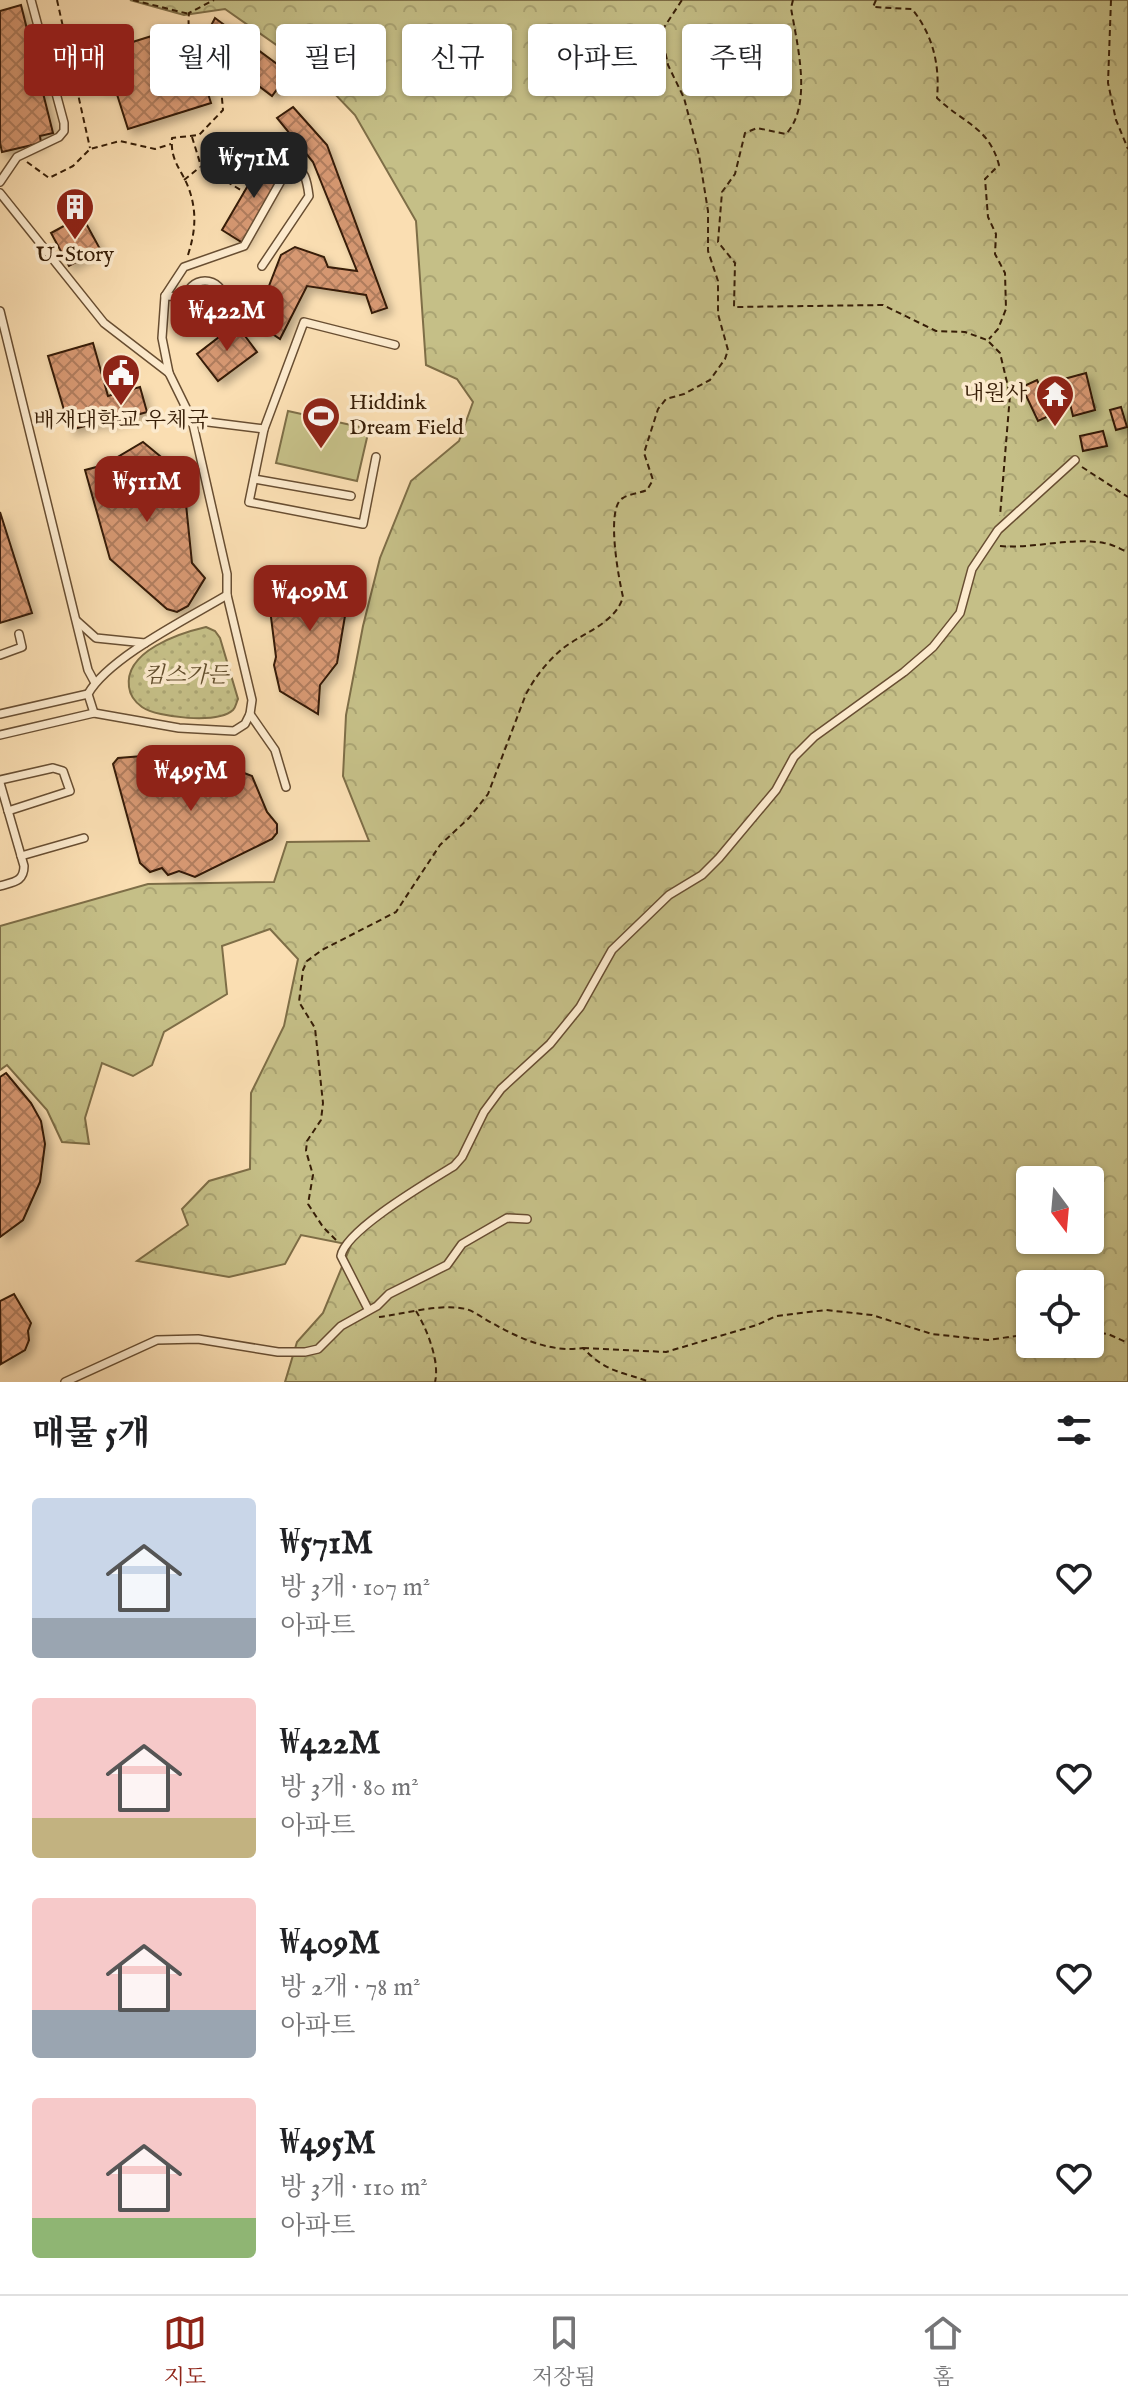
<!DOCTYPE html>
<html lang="ko">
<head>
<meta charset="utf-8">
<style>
  :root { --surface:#fff; --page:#f6f6f6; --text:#202124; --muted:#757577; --line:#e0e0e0; --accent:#8f2418 }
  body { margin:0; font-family:"IM FELL English","Noto Serif KR",serif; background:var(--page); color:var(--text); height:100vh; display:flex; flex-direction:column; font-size:30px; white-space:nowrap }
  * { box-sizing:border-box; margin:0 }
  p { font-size:26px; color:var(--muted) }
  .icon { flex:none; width:44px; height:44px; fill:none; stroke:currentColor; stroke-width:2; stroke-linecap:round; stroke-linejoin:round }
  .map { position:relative; height:1382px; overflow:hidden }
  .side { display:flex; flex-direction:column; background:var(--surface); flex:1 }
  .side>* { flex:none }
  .top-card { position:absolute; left:24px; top:24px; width:1080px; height:72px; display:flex; gap:16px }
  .needle { width:52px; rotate:164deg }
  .tools { position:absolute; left:1016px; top:1166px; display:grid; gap:16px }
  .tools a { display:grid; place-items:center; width:88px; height:88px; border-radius:8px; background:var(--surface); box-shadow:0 2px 6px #0004; font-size:40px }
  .price { position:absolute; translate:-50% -68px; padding:0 18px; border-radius:16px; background:var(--accent); color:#fff; font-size:26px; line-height:52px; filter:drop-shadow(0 2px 4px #0008) }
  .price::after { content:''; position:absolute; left:50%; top:48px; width:24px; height:18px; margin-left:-12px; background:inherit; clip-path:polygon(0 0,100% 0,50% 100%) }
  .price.current { background:#222; color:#fff }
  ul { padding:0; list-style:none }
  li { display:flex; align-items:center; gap:24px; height:200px; padding:0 32px }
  li span { display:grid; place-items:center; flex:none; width:224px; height:160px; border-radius:8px; color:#555 }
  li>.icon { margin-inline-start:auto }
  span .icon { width:96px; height:96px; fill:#fffc; stroke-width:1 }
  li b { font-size:34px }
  h2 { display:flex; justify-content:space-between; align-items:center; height:96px; padding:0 32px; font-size:34px }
  .pill { padding:0 28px; border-radius:8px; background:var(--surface); box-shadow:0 2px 6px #0004; font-size:28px; line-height:72px }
  .pill.current { background:var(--accent); color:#fff }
  .menu { display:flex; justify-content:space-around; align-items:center; height:112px; border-top:2px solid var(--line); background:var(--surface); font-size:22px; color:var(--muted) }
  .menu a { display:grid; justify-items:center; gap:4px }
  .menu .current { color:var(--accent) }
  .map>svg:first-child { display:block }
  .forest { fill:url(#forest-crowns); stroke:#7e6e47; stroke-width:2; fill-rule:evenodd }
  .garden { fill:url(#garden-dots); stroke:#7e6e47; stroke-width:2 }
  .pitch { fill:#c5bf87; stroke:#7e6e47; stroke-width:2 }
  .building { fill:url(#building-cross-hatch); stroke:#371e07; stroke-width:2; filter:url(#shadow) }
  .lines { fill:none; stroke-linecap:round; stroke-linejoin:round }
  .service-casing { stroke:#684e32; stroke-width:10 }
  .path { stroke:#371e07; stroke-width:2; stroke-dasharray:6 4; stroke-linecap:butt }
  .service { stroke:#fceacd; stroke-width:7 }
  .path-bridge { stroke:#371e07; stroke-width:2; stroke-dasharray:6 4; stroke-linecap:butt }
  .labels { text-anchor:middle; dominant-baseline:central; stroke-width:7; stroke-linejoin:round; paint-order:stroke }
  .poi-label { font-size:22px; fill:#371e07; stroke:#fceacd }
  .park-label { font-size:22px; font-style:italic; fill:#624e2d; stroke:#fceacd }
</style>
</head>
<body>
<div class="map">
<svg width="1128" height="1382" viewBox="0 0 1128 1382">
  <defs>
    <pattern id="forest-crowns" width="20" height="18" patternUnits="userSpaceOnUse" patternTransform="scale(2)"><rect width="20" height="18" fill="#c5bf87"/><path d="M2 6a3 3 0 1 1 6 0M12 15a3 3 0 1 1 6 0" fill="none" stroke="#aaa473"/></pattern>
    <pattern id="garden-dots" width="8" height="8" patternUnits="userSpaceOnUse" patternTransform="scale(2)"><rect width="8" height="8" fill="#c5bf87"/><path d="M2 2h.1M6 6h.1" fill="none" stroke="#aaa473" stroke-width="1.8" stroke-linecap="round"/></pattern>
    <pattern id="building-cross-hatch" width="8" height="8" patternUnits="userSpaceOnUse" patternTransform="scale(2)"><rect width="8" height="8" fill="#d59771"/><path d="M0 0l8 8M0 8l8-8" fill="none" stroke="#ae7b5b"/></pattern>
    <filter id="shadow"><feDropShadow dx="5" dy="5" stdDeviation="4" flood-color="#0004"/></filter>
  </defs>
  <rect width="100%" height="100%" fill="#fadeb2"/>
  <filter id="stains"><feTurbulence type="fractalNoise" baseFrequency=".0025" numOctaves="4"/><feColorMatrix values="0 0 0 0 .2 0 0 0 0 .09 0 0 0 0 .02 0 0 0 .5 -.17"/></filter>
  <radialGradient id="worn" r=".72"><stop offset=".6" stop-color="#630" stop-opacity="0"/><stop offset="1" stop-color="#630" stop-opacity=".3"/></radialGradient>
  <path class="forest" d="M130 0H1128V1382H285L297 1342 323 1313 351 1245 301 1235 285 1264 229 1277 137 1261 188 1225 182 1209 209 1181 250 1169 251 1093 284 1026 298 959 270 929 222 946 227 994 164 1032 152 1065 133 1076 102 1063 85 1118 89 1144 62 1142 47 1110 7 1065 0 1070V926L148 884 274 882 287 842 369 841 343 776 346 715 363 626 380 558 411 481 459 441 473 402 457 379 426 365 416 221 355 115 312 70 225 9 184 15ZM1030 1180H1090V1240H1030ZM1030 1284H1090V1344H1030Z"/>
  <path class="garden" d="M206 627 215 631 220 638 238 699C236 703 236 707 233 710 218 724 158 718 142 707 135 702 130 696 129 687 124 651 180 633 206 627Z"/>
  <polygon class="pitch" points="288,411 369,429 357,481 276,463"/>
  <g class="building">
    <polygon points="21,5 53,133 40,136 41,143 2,152 0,143 0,11"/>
    <polygon points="215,18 289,73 272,96 202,43"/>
    <polygon points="174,29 185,62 174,66 178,78 201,71 211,103 128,129 114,85 102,89 91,55"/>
    <polygon points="293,107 327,145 387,308 372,313 366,295 307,286 280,339 255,322 281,255 295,247 324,257 328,267 357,271 313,162 277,118"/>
    <polygon points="264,158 286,170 243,243 222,230"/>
    <polygon points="82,216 100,249 69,266 51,233"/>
    <polygon points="236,324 257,352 218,381 197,354"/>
    <polygon points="93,343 108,396 140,387 147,412 105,424 104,421 70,430 48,356"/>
    <polygon points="1086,373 1095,410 1073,416 1064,379"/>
    <polygon points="1037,380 1053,414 1038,421 1022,387"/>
    <polygon points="1121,407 1127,427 1116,430 1110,410"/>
    <polygon points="1103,431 1107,446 1083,451 1080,436"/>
    <polygon points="143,442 183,475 192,563 205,578 188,606 177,612 167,609 110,559 85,470 104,465"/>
    <polygon points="0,512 32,613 0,623"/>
    <polygon points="340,568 353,569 337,663 320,685 318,714 280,691 274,665 276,657 270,609 309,571"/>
    <polygon points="156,755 216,762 252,776 267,812 277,824 277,833 272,839 195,877 179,871 168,875 162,868 150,872 140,863 113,764 118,758"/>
    <polygon points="6,1073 31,1103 41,1121 45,1144 40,1182 23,1220 0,1237 0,1077"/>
    <polygon points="14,1294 31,1323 28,1331 29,1340 25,1350 1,1364 0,1301"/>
  </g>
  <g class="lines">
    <g class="service-casing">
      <g id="service">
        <polyline points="0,182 17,157 59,137 64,131 64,123 31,0"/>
        <polyline points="0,193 104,323 169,373 192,420 227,574 227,595 252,700 250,714 245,724 234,731 179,728 94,713 0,735"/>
        <circle cx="205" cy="300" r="19"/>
        <polyline points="165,296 187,297"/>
        <polyline points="0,311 88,670 95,683"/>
        <path d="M169 373 162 338 165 296 184 267 244 246 291 163C305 170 307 180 309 196L262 266"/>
        <polyline points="192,420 264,429"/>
        <polyline points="376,457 363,524 249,502 264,429 304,322 395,345"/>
        <polyline points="254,479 351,496"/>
        <polyline points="77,621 96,638 145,643"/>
        <polyline points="0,655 22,647 19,634"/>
        <path d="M94 713 88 694C109 657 189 618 227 595"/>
        <polyline points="0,714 88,694"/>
        <polyline points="250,714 275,750 286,787"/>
        <polyline points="0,780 53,768 63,771 70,791 8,811"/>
        <path d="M0 783 24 866C24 882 13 882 0 886"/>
        <polyline points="21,856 84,838"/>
        <path d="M368 1309 341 1256C345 1230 430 1181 454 1166L462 1157 484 1112 501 1089 550 1044 580 1007 612 950 669 895 702 875 719 858 776 790 794 757 814 737 904 672 933 647 960 613 972 569 998 530 1075 460"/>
        <polyline points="65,1382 157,1340 198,1339 278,1352 305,1352 318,1349 341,1326 377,1306 389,1294 447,1265 462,1244 507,1218 527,1219"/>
      </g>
    </g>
    <g class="path">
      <polyline points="57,0 90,148"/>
      <polyline points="133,0 189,14"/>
      <path d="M793 0 791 8C797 44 813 105 786 134L757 128 745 133 735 174 722 192 718 242 735 263 734 307 883 305 936 331 965 332 987 340 1000 353 1010 395 1000 516"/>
      <path d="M876 0 873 7 912 9C933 35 940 65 937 98 963 123 989 127 999 165L985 179 988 217 996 234 995 254 1005 273 1006 309 998 329 989 339"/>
      <polyline points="1111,0 1108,83 1116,120 1128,149"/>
      <polyline points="192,137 201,166 244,192"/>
      <polyline points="27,162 49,178 73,166 90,149 120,141 155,149 171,144"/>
      <polyline points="184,180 200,167"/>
      <path d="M188 255C195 233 197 214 190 192 183 170 170 163 172 138L199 135 223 110 219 65C198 51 186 40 189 13L214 0"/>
      <polyline points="1082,467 1128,497"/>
      <path d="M1000 546C1034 549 1069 537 1104 543 1112 544 1120 549 1128 552"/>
      <path d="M336 1240 323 1227 308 1204 313 1175 306 1151 307 1141 321 1120 323 1103 315 1028 299 1002 303 970 307 961 322 950 396 912 440 845 469 818 488 794 526 694C535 677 547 662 562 649 582 633 615 624 623 597 619 580 605 507 623 498 629 494 640 493 647 490L653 480 644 453 658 409 666 399 684 394 710 380 725 359 728 350 718 314V281L708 251V211L699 155 684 98 668 65 661 32 682 0"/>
      <path d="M416 1311C427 1329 440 1362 435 1382"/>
      <path d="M379 1317C404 1314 441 1303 466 1309 476 1312 485 1320 494 1324 520 1339 553 1353 583 1348 607 1373 620 1371 650 1382"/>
      <polyline points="1090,1332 1108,1334 1128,1343"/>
      <polyline points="583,1348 666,1352 757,1325 776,1316 826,1310 872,1315 932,1334 988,1340 1030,1334"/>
    </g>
    <use href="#service" class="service"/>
    <polyline class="path-bridge" points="37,63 57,57"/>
  </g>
  <defs>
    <g id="building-pin" transform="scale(2)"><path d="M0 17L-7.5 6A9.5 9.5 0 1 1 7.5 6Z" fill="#8f2418" stroke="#fceacd"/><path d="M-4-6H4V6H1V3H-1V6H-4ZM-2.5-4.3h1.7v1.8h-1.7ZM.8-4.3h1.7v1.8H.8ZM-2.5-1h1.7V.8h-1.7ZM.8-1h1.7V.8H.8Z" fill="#fff"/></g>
    <g id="civic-pin" transform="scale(2)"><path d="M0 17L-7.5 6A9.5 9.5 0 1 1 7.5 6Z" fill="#8f2418" stroke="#fceacd"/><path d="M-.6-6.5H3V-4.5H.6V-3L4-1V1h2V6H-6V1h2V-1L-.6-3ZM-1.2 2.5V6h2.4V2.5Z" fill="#fff"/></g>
    <g id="temple-pin" transform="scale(2)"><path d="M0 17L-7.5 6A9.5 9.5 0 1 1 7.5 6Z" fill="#8f2418" stroke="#fceacd"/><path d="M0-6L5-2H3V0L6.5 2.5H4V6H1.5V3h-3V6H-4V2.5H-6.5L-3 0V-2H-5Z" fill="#fff"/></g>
    <g id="stadium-pin" transform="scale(2)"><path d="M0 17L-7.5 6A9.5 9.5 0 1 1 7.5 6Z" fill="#8f2418" stroke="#fceacd"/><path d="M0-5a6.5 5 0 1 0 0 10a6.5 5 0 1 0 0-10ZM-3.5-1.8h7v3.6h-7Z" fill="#fff"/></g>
  </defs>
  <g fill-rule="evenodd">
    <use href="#building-pin" x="75" y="207"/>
    <use href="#civic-pin" x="121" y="373"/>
    <use href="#temple-pin" x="1055" y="394"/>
    <use href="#stadium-pin" x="321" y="416"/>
  </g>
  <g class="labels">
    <g class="poi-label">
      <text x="75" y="255">U-Story</text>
      <text x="1027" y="394" text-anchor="end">내원사</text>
      <text x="349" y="403" text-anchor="start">Hiddink<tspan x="349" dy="25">Dream Field</tspan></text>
      <text x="121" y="421">배재대학교 우체국</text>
    </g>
    <g class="park-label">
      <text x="186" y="676">킴스가든</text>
    </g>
  </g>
  <rect width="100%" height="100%" filter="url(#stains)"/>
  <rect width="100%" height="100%" fill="url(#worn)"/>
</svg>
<div class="tools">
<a><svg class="needle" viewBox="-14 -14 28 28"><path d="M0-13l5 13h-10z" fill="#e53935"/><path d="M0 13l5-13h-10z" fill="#757577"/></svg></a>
<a><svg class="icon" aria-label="locate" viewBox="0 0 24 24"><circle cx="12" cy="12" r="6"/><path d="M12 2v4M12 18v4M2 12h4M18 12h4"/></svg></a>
</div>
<b class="price current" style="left:254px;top:200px">₩571M</b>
<b class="price" style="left:227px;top:353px">₩422M</b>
<b class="price" style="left:147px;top:524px">₩511M</b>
<b class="price" style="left:310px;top:633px">₩409M</b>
<b class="price" style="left:191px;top:813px">₩495M</b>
<div class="top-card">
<a class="pill current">매매</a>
<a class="pill">월세</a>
<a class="pill">필터</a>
<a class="pill">신규</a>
<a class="pill">아파트</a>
<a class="pill">주택</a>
</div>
</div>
<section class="side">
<h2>매물 5개<svg class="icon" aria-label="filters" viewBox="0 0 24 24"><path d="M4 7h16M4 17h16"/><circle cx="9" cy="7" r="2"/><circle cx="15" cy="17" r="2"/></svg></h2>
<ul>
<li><span style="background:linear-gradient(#c9d6e8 75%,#9aa5b1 0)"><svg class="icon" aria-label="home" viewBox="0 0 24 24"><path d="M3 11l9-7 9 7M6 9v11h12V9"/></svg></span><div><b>₩571M</b><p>방 3개 · 107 m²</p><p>아파트</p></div><svg class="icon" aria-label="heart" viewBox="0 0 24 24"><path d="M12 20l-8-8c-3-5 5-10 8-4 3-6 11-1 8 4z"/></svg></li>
<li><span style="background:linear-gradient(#f6c9c9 75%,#c2b280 0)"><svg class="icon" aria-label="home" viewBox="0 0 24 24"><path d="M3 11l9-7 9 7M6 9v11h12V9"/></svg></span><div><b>₩422M</b><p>방 3개 · 80 m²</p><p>아파트</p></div><svg class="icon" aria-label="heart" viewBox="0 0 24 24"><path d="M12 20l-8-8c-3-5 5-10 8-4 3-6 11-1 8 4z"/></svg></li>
<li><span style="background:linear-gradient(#f6c9c9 70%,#9aa5b1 0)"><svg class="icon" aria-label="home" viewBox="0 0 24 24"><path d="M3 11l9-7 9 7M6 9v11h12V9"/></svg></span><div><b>₩409M</b><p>방 2개 · 78 m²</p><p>아파트</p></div><svg class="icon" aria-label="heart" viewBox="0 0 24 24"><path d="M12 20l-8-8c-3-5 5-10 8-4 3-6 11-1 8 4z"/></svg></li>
<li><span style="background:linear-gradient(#f6c9c9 75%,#8fb573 0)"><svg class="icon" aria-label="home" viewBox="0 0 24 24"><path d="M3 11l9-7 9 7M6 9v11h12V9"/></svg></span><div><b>₩495M</b><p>방 3개 · 110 m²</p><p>아파트</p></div><svg class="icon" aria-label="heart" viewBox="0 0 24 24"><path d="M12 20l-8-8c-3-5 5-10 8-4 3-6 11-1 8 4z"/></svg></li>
</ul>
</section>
<nav class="menu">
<a class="current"><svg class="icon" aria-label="map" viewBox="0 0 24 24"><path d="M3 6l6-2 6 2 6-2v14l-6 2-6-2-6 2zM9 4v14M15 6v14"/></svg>지도</a>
<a><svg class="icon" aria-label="saved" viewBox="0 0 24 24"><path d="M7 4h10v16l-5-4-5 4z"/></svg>저장됨</a>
<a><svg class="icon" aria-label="home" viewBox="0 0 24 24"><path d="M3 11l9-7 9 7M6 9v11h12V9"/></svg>홈</a>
</nav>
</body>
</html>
